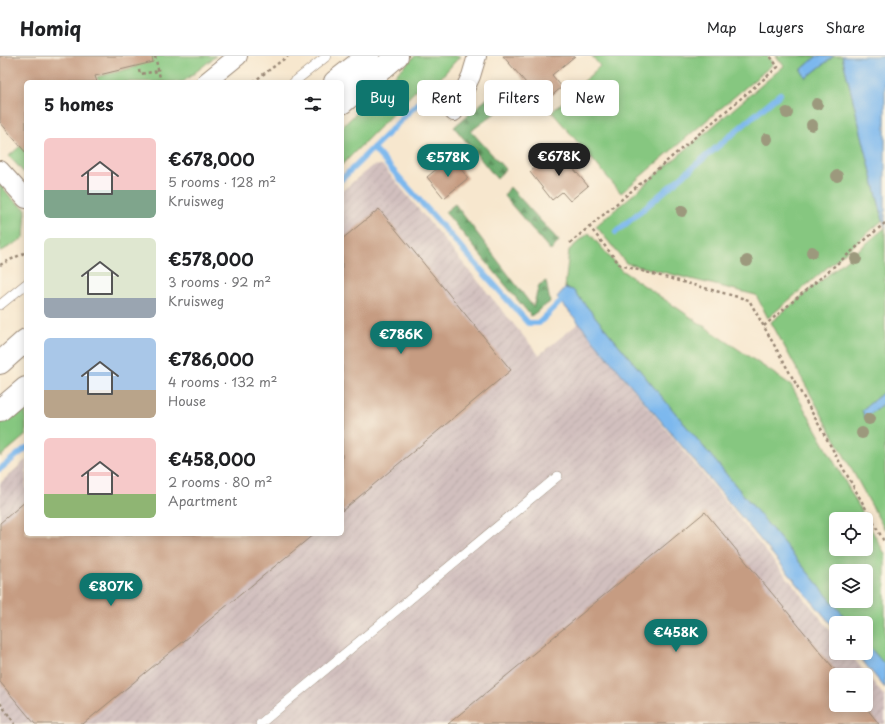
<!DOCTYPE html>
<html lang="en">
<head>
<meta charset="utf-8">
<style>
  :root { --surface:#fff; --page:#f2f2f2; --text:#202124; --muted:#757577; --line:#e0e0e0; --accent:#0f766e }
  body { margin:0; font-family:"Playpen Sans",sans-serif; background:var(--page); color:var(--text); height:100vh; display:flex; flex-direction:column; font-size:15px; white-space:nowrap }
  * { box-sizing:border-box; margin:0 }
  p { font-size:13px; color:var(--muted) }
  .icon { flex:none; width:22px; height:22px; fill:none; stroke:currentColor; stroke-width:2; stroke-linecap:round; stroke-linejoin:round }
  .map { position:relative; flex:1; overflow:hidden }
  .panel { position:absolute; left:24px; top:24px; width:320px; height:456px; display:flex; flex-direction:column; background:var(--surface); border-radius:6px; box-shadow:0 2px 10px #0003 }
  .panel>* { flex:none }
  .guide { position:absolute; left:356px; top:24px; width:380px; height:36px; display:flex; gap:8px }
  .tools { position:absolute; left:829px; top:456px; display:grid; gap:8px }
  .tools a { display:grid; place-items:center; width:44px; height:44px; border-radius:6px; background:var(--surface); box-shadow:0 2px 10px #0003; font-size:20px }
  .price { position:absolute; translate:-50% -34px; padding:0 9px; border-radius:14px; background:var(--accent); color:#fff; font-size:13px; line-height:26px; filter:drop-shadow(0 1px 2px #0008) }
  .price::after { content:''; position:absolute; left:50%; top:24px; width:12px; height:9px; margin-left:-6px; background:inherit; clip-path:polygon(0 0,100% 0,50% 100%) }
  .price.active { background:#222; color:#fff }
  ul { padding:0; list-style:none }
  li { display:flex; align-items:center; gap:12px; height:100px; padding:0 20px }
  li span { display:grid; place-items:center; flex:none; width:112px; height:80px; border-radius:6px; color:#555 }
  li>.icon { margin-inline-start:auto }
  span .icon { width:48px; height:48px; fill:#fffc; stroke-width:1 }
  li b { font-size:17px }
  h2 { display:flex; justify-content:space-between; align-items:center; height:48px; padding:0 20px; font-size:17px }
  .chip { padding:0 14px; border-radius:6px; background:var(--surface); box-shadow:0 2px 10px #0003; font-size:14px; line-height:36px }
  .chip.active { background:var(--accent); color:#fff }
  header { display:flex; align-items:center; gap:24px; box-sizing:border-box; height:56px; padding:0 20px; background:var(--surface); border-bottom:1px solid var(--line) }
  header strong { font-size:19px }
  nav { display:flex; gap:22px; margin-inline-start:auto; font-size:14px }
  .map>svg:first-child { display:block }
  .industrial { fill:url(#industrial-furrows); fill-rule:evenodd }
  .green { fill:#86c780; stroke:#60784f; fill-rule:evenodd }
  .forest { fill:url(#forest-firs); stroke:#546b46 }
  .water { fill:#7bb8ee; stroke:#5b7186 }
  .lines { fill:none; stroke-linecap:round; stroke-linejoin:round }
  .stream { stroke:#7bb8ee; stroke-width:6 }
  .building { fill:#c69c82 }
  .lane-casing { stroke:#998876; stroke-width:10 }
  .street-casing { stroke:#998876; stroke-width:20 }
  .secondary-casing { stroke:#998876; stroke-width:24 }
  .path { stroke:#998876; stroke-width:2.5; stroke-dasharray:3 3; stroke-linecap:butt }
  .lane { stroke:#fff; stroke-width:9 }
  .street { stroke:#fff; stroke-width:18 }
  .secondary { stroke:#fff; stroke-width:22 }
  .tree { fill:#9c997d }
</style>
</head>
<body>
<header>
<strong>Homiq</strong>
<nav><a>Map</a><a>Layers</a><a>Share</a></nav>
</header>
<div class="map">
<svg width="885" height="668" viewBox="0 0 885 668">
  <defs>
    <pattern id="industrial-furrows" width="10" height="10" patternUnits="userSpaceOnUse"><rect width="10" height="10" fill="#d1bfbe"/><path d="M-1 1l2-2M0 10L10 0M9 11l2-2" fill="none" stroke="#b4a4a3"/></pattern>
    <pattern id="forest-firs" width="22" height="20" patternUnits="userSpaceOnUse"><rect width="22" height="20" fill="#6cac6e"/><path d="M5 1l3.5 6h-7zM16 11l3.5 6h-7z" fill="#5a8c5a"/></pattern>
  </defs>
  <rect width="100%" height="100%" fill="#fcf5e5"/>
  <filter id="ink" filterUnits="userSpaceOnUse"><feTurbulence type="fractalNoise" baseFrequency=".025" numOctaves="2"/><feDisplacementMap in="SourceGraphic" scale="8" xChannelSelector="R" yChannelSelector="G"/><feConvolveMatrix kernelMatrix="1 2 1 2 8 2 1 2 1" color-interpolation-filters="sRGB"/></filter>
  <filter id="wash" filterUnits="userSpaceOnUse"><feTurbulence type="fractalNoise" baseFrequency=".012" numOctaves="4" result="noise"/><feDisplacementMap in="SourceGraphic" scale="16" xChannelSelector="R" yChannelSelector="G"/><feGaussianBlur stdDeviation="0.9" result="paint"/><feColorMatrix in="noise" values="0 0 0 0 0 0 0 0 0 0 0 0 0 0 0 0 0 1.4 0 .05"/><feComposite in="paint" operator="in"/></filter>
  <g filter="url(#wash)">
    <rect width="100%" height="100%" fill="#f7e7ce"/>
    <path class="industrial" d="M382 109 539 299 579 267 836 581V597H849L885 641V668H0V427L26 404V478H342V135L372 110ZM836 619H866V649H836Z"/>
    <g class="green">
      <polygon points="134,0 216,0 183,26 99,26 97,21 136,11"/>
      <polygon points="415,0 460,0 437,26 419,31 342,109 342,71"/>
      <polygon points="592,0 767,0 773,8 621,137 552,56 600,10"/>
      <polygon points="776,0 817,0 801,14 806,22 834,0 842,0 883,164 768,262 756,239 626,207 596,170 784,10"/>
      <polygon points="26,85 26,119 9,100"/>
      <polygon points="0,128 12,143 26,153 24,182 0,196"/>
      <polygon points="885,172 885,335 862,354 865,362 885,346 885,474 771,266"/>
      <path d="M589 177 621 214 791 329 866 463H836V493H866V464L885 498V609L866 587V567H850L573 234 565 232 569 194ZM836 515H866V545H836Z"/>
      <polygon points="26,345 26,379 0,401 0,366"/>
    </g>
    <g class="forest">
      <polygon points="497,34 501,53 471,75 505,113 497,123 454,71"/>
      <polygon points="510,131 559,185 551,195 504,140"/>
      <polygon points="455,148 533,251 539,229 546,225 550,246 531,260 445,156"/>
    </g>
    <g class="water">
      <polygon points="817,0 834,0 806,22 801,14"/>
      <polygon points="842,0 885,0 885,172"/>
      <polygon points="565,232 573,234 850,567 836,567 836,574 557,241"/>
      <polygon points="885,335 885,346 865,362 862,354"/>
      <polygon points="866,587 885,609 885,632 856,597 866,597"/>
    </g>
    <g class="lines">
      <g class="stream">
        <polyline points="373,92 528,267 539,267 561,245"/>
        <polyline points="342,123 431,34"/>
        <polyline points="616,176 780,38"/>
        <polyline points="0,413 26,392"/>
      </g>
    </g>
    <g id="blocks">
      <g class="building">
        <polygon points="0,0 152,0 153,6 95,20 97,26 26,26 26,97 0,66"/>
        <polygon points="503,0 575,0 552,19 562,31 543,47"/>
        <polygon points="557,93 588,130 570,145 562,136 552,144 530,116"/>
        <polygon points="451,101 468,122 444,142 427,121"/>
        <polygon points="379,153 511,314 342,455 342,183"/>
        <polygon points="26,445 26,478 314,478 83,668 35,668 0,626 0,467"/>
        <polygon points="705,456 836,615 836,649 864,649 879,668 448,668"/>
      </g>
    </g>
  </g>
  <g filter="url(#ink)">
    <use href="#blocks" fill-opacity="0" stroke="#998876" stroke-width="1"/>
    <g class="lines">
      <g class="lane-casing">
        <g id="lane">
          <polyline points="294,26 327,0"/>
          <polyline points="0,249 26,228"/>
          <polyline points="260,668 558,420"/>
        </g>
      </g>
      <g class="street-casing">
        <g id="street">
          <polyline points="206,26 238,0"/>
          <polyline points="454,56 471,20 477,0"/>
          <polyline points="0,114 26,143"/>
        </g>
      </g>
      <g class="secondary-casing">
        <g id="secondary">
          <polyline points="335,26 368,0"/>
          <polyline points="342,47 397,0"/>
          <polyline points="0,307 26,284"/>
          <polyline points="0,354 26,332"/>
        </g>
      </g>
      <g class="path">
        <polyline points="155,0 161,26"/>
        <polyline points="139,14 140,18 159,15"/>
        <polyline points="253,26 288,0"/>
        <polyline points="589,170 620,209 749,244 885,487"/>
        <polyline points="570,187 778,11 770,0"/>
        <polyline points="0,209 26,196"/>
        <polyline points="764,270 885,167"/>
        <polyline points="0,647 15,668"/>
      </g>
      <use href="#lane" class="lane"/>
      <use href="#street" class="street"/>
      <use href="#secondary" class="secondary"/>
    </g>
    <g class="tree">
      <circle cx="817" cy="48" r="6"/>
      <circle cx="787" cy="57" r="6"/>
      <circle cx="812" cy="69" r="6"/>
      <circle cx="767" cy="83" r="6"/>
      <circle cx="837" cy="120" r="6"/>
      <circle cx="682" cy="155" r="6"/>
      <circle cx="812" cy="196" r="6"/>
      <circle cx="856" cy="203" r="6"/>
      <circle cx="747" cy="205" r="6"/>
      <circle cx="869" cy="363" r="6"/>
      <circle cx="862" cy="377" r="6"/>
    </g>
  </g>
</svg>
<div class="tools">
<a><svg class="icon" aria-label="locate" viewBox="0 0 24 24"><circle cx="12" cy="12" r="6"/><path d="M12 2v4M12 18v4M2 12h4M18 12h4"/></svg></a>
<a><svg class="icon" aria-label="layers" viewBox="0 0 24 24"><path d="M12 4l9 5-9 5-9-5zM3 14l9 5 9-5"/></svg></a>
<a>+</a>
<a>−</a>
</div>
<b class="price active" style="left:559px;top:121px">€678K</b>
<b class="price" style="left:448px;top:122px">€578K</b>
<b class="price" style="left:401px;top:299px">€786K</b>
<b class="price" style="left:111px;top:551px">€807K</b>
<b class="price" style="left:676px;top:597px">€458K</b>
<div class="guide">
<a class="chip active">Buy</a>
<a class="chip">Rent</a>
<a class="chip">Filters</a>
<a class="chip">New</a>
</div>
<section class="panel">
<h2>5 homes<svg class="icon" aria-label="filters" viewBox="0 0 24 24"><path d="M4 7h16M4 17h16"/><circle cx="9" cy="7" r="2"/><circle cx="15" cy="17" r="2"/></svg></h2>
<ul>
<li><span style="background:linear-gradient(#f6c9c9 65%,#7fa58c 0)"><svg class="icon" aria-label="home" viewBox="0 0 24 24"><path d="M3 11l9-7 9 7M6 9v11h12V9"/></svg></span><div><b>€678,000</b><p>5 rooms · 128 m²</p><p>Kruisweg</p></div></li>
<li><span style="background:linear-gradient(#dfe7d0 75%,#9aa5b1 0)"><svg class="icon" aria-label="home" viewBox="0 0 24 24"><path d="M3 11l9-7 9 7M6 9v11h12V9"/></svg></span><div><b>€578,000</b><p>3 rooms · 92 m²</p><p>Kruisweg</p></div></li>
<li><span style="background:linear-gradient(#a9c7e8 65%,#b9a48a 0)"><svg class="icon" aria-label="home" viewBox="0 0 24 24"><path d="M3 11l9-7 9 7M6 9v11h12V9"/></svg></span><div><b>€786,000</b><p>4 rooms · 132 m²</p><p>House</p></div></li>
<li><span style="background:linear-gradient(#f6c9c9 70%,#8fb573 0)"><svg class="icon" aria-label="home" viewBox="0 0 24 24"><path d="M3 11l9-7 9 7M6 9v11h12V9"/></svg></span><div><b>€458,000</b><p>2 rooms · 80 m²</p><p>Apartment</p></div></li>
</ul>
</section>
</div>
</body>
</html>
